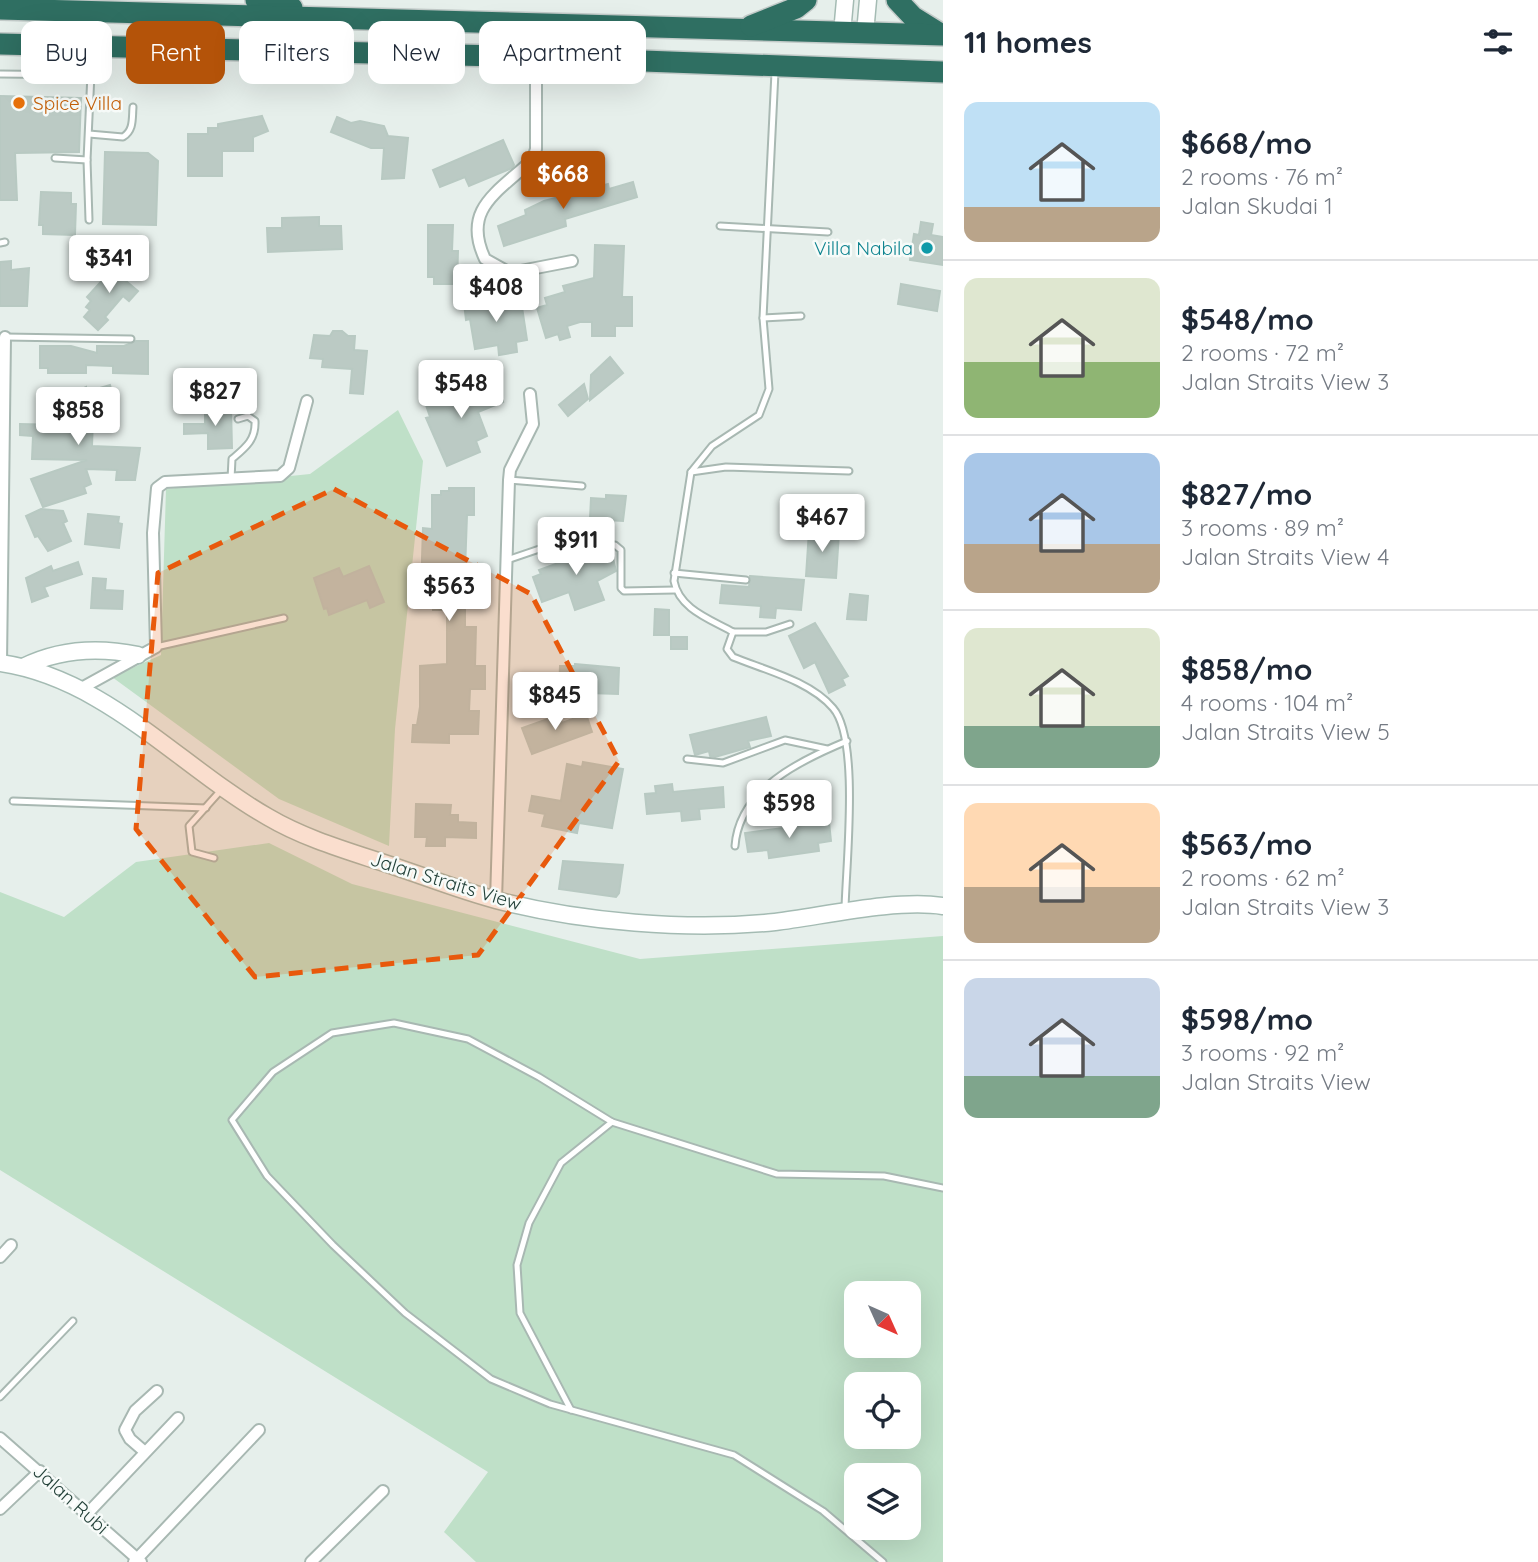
<!DOCTYPE html>
<html lang="en">
<head>
<meta charset="utf-8">
<style>
  :root { --surface:#fff; --page:#f6f6f7; --text:#1f2937; --muted:#747a83; --line:#e0e1e3; --accent:#b45309 }
  body { margin:0; font-family:Quicksand,sans-serif; background:var(--page); color:var(--text); height:100vh; display:flex; flex-direction:column; font-size:26px; white-space:nowrap }
  * { box-sizing:border-box; margin:0 }
  p { font-size:23px; color:var(--muted) }
  .icon { flex:none; width:38px; height:38px; fill:none; stroke:currentColor; stroke-width:2; stroke-linecap:round; stroke-linejoin:round }
  .map { position:relative; flex:1; overflow:hidden }
  .side { display:flex; flex-direction:column; background:var(--surface); width:595px }
  .side>* { flex:none }
  .hud { position:absolute; left:21px; top:21px; width:665px; height:63px; display:flex; gap:14px }
  .needle { width:46px; rotate:135deg }
  .buttons { position:absolute; left:844px; top:1281px; display:grid; gap:14px }
  .buttons a { display:grid; place-items:center; width:77px; height:77px; border-radius:14px; background:var(--surface); box-shadow:0 7px 28px #0002; font-size:35px }
  .price { position:absolute; translate:-50% -60px; padding:0 16px; border-radius:7px; background:#fff; color:#222; font-size:23px; line-height:46px; filter:drop-shadow(0 2px 4px #0008) }
  .price::after { content:''; position:absolute; left:50%; top:42px; width:21px; height:16px; margin-left:-10px; background:inherit; clip-path:polygon(0 0,100% 0,50% 100%) }
  .price.active { background:var(--accent); color:#fff }
  ul { padding:0; list-style:none }
  li { display:flex; align-items:center; gap:21px; height:175px; padding:0 21px }
  li+li { border-top:2px solid var(--line) }
  li span { display:grid; place-items:center; flex:none; width:196px; height:140px; border-radius:14px; color:#555 }
  li>.icon { margin-inline-start:auto }
  span .icon { width:84px; height:84px; fill:#fffc; stroke-width:1 }
  li b { font-size:30px }
  h2 { display:flex; justify-content:space-between; align-items:center; height:84px; padding:0 21px; font-size:30px }
  .pill { padding:0 24px; border-radius:14px; background:var(--surface); box-shadow:0 7px 28px #0002; font-size:24px; line-height:63px }
  .pill.active { background:var(--accent); color:#fff }
  main { display:flex; flex:1; min-height:0 }
  .map>svg:first-child { display:block }
  .green { fill:#bfe0c8; fill-rule:evenodd }
  .building { fill:#bbcac4; stroke:#b8c9c2; stroke-width:2 }
  .lines { fill:none; stroke-linecap:round; stroke-linejoin:round }
  .lane-casing { stroke:#a8b8b2; stroke-width:9 }
  .street-casing { stroke:#a8b8b2; stroke-width:14 }
  .secondary-casing { stroke:#a4bbb3; stroke-width:19 }
  .highway-casing { stroke:#c2cac8; stroke-width:24 }
  .lane { stroke:#fff; stroke-width:5 }
  .street { stroke:#fff; stroke-width:10 }
  .secondary { stroke:#fff; stroke-width:16 }
  .highway { stroke:#2f6f62; stroke-width:21 }
  .marked { fill:#e8590c; fill-opacity:0.2; stroke:#e8590c; stroke-width:5; stroke-dasharray:14 9; stroke-linejoin:round }
  .food-dot { fill:#e8710a; stroke:#f7fbf9; stroke-width:2.5 }
  .culture-dot { fill:#0f9aa8; stroke:#f7fbf9; stroke-width:2.5 }
  .labels { text-anchor:middle; dominant-baseline:central; stroke-width:5; stroke-linejoin:round; paint-order:stroke }
  .food-label { font-size:19px; fill:#c56008; stroke:#f7fbf9; text-anchor:start }
  .culture-label { font-size:19px; fill:#0d838f; stroke:#f7fbf9; text-anchor:end }
  .street-label { font-size:19px; fill:#24423a; stroke:#f7fbf9 }
</style>
</head>
<body>
<main>
<div class="map">
<svg width="943" height="1562" viewBox="0 0 943 1562">
  <rect width="100%" height="100%" fill="#e6efeb"/>
  <g class="green">
    <polygon points="398,410 423,461 395,729 389,846 279,799 112,677 161,655 166,489 310,474"/>
    <path d="M269 843 352 884 640 959 943 936V1562H476L444 1532 488 1472 0 1170V892L64 917 136 862ZM856 1293H908V1346H856ZM856 1384H908V1437H856ZM856 1475H908V1528H856Z"/>
  </g>
  <g class="building">
    <polygon points="0,96 81,98 79,152 15,153 17,200 0,200"/>
    <polygon points="262,116 268,131 253,137 253,151 222,151 222,176 188,176 188,134 208,134 208,128 218,128 218,124"/>
    <polygon points="337,117 351,123 360,121 384,126 388,136 408,138 404,178 382,179 384,148 371,148 331,132"/>
    <polygon points="503,140 514,165 512,168 469,186 465,177 440,187 433,170"/>
    <polygon points="105,152 148,153 158,161 156,225 103,224"/>
    <polygon points="633,182 637,197 565,219 566,226 504,246 498,226 526,215 525,210 544,201 608,184 609,189"/>
    <polygon points="41,192 71,193 71,204 76,204 75,235 43,234 43,225 39,225"/>
    <polygon points="319,217 319,226 341,226 342,249 268,252 267,228 282,228 282,218"/>
    <polygon points="921,222 933,224 931,235 943,237 943,265 910,260 914,234 919,235"/>
    <polygon points="428,225 453,225 452,251 458,251 457,284 434,284 434,277 428,277"/>
    <polygon points="595,245 624,246 622,297 632,297 632,326 615,326 615,336 592,336 592,322 580,322 567,326 570,337 560,340 558,334 546,338 537,308 547,305 545,298 565,292 563,286 594,278"/>
    <polygon points="11,261 11,270 29,268 27,306 0,306 0,262"/>
    <polygon points="119,262 133,274 126,281 138,291 129,301 123,296 105,317 108,320 98,330 84,317 90,310 86,307 91,301 87,297"/>
    <polygon points="901,284 940,291 937,311 898,304"/>
    <polygon points="508,296 513,308 522,307 527,340 516,342 517,352 499,355 498,345 475,349 470,319 466,320 464,303"/>
    <polygon points="333,331 342,331 348,336 355,336 354,350 367,351 363,394 350,393 352,369 322,367 323,359 310,358 314,335 330,336"/>
    <polygon points="136,341 148,341 148,374 113,373 113,366 86,365 86,373 48,373 48,368 40,368 40,346 71,346 97,353 97,346 124,346"/>
    <polygon points="610,357 623,373 590,400 591,375"/>
    <polygon points="469,378 474,390 495,381 503,402 478,412 487,436 476,441 480,452 447,466 426,418 430,417 426,405 455,393 452,386"/>
    <polygon points="584,384 588,399 568,416 559,405"/>
    <polygon points="110,385 117,412 93,419 92,446 140,448 135,480 116,480 117,470 86,469 91,484 84,487 86,493 43,507 31,479 87,460 32,459 33,436 20,435 20,424 64,425 57,400 86,387 86,392"/>
    <polygon points="231,407 232,448 208,449 208,433 184,434 184,424 205,424 205,408"/>
    <polygon points="449,488 474,488 474,515 467,515 465,571 473,571 472,592 465,592 465,627 476,627 475,666 485,666 485,689 470,689 469,711 479,711 478,734 449,734 449,743 412,742 413,725 417,725 420,707 420,666 447,664 447,610 433,610 433,604 422,604 422,558 423,528 432,529 432,495 441,495 441,491 449,491"/>
    <polygon points="606,495 626,496 623,521 590,519 591,498 606,499"/>
    <polygon points="41,509 63,511 67,521 63,523 71,541 48,551 38,536 35,537 26,516"/>
    <polygon points="88,514 119,517 118,523 122,524 119,548 85,544"/>
    <polygon points="809,531 839,533 836,578 806,576"/>
    <polygon points="575,548 583,549 585,554 599,549 612,554 616,571 597,581 604,600 575,610 569,592 542,602 533,577 541,574 539,570 561,562 560,554"/>
    <polygon points="78,562 82,574 44,587 48,596 32,602 26,578 51,566 53,571"/>
    <polygon points="369,566 384,602 370,608 367,600 329,615 327,608 324,609 314,578 339,568 343,577"/>
    <polygon points="750,576 804,580 801,610 776,608 775,618 760,617 761,606 720,603 722,585 749,587"/>
    <polygon points="93,578 106,579 105,590 123,591 122,609 91,608"/>
    <polygon points="850,594 868,596 866,620 847,619"/>
    <polygon points="655,609 669,610 669,635 654,635"/>
    <polygon points="815,623 848,676 842,679 845,685 829,693 815,662 804,668 789,636"/>
    <rect x="671" y="637" width="16" height="12"/>
    <polygon points="575,664 619,668 618,694 559,692 560,666 575,666"/>
    <polygon points="586,714 592,732 532,754 522,728 559,715 562,723"/>
    <polygon points="766,717 771,736 748,741 750,747 715,757 710,756 709,751 695,755 690,735"/>
    <polygon points="583,762 623,769 612,828 579,823 577,833 542,826 545,814 529,811 532,796 561,801 567,764 582,767"/>
    <polygon points="672,784 673,792 723,787 724,807 699,809 700,819 682,821 681,811 647,814 645,794 656,793 655,786"/>
    <polygon points="416,804 451,805 450,815 458,815 458,822 476,823 476,838 445,837 445,846 426,846 427,837 415,837"/>
    <polygon points="829,822 831,841 818,843 819,851 769,858 768,850 748,852 745,833"/>
    <polygon points="563,861 623,865 619,893 616,897 559,889"/>
  </g>
  <g class="lines">
    <g class="lane-casing">
      <g id="lane">
        <path d="M775 72 763 318 769 389 759 415 712 446 691 472 674 581C679 609 710 619 733 632L727 649 733 657C765 670 810 681 833 708 860 739 846 864 845 909"/>
        <polyline points="0,74 90,75"/>
        <path d="M89 134 123 137C134 130 132 119 133 107"/>
        <polyline points="55,158 87,160"/>
        <polyline points="533,159 566,169 576,182"/>
        <polyline points="89,220 87,160 92,52"/>
        <polyline points="720,226 828,232"/>
        <polyline points="0,243 5,242"/>
        <polyline points="763,318 801,316"/>
        <polyline points="5,337 131,339"/>
        <polyline points="691,472 726,467 849,471"/>
        <path d="M231 479 232 459C245 448 256 440 255 421L248 416 238 419"/>
        <polyline points="509,480 582,486"/>
        <polyline points="507,560 560,542 615,545 621,550 621,588 624,591 675,590"/>
        <polyline points="674,573 746,580"/>
        <polyline points="733,632 766,632 790,624"/>
        <polyline points="156,647 284,618"/>
        <polyline points="687,759 723,763 785,740 827,749"/>
        <polyline points="13,801 206,808"/>
        <path d="M735 846C739 789 801 760 847 741"/>
        <polyline points="214,858 192,852 189,826 222,789"/>
        <polyline points="0,1397 73,1321"/>
        <polyline points="571,1410 520,1313 517,1265 529,1223 561,1163 612,1122"/>
        <polyline points="883,1562 823,1511 734,1455 550,1404 491,1379 405,1313 333,1245 267,1176 232,1120 273,1072 332,1033 394,1023 468,1039 539,1077 612,1122 777,1174 884,1176 943,1188"/>
      </g>
    </g>
    <g class="street-casing">
      <g id="street">
        <path d="M536 57V149L533 159C499 192 461 208 485 259L510 273 572 261"/>
        <polyline points="1,663 5,337"/>
        <polyline points="80,689 156,647 153,533 157,488 165,482 280,476 289,468 307,401"/>
        <polyline points="496,900 509,480 510,470 533,424 530,394"/>
        <polyline points="0,1257 11,1245"/>
        <polyline points="0,1438 141,1562"/>
        <polyline points="145,1452 130,1439 125,1430 135,1411 157,1391"/>
        <polyline points="0,1509 40,1471"/>
        <polyline points="87,1514 178,1418"/>
        <polyline points="134,1562 259,1430"/>
        <polyline points="311,1562 383,1491"/>
      </g>
    </g>
    <g class="secondary-casing">
      <g id="secondary">
        <polyline points="842,33 845,0"/>
        <polyline points="865,33 868,0"/>
        <path d="M0 663C105 678 179 766 268 817 307 840 352 852 396 867 429 878 462 891 496 900 581 922 688 931 775 922 824 916 895 899 943 906"/>
        <path d="M23 667C59 649 99 647 138 655"/>
      </g>
    </g>
    <g class="highway-casing">
      <g id="highway">
        <polyline points="256,0 292,8"/>
        <polyline points="897,0 913,17 939,33"/>
        <polyline points="0,9 943,35"/>
        <polyline points="751,26 796,8 806,0"/>
        <polyline points="0,44 536,57 943,72"/>
      </g>
    </g>
    <use href="#lane" class="lane"/>
    <use href="#street" class="street"/>
    <use href="#secondary" class="secondary"/>
    <use href="#highway" class="highway"/>
  </g>
  <path class="marked" d="M334 489 531 594 619 761 478 955 255 977 136 829 158 573Z"/>
  <circle class="food-dot" cx="19" cy="103" r="7"/>
  <circle class="culture-dot" cx="927" cy="248" r="7"/>
  <g class="labels">
    <g class="food-label">
      <text x="33" y="103">Spice Villa</text>
    </g>
    <g class="culture-label">
      <text x="913" y="248">Villa Nabila</text>
    </g>
    <g class="street-label">
      <text transform="translate(446 881) rotate(17)">Jalan Straits View</text>
      <text transform="translate(71 1499) rotate(42)">Jalan Rubi</text>
    </g>
  </g>
</svg>
<div class="buttons">
<a><svg class="needle" viewBox="-14 -14 28 28"><path d="M0-13l5 13h-10z" fill="#e53935"/><path d="M0 13l5-13h-10z" fill="#747a83"/></svg></a>
<a><svg class="icon" aria-label="locate" viewBox="0 0 24 24"><circle cx="12" cy="12" r="6"/><path d="M12 2v4M12 18v4M2 12h4M18 12h4"/></svg></a>
<a><svg class="icon" aria-label="layers" viewBox="0 0 24 24"><path d="M12 4l9 5-9 5-9-5zM3 14l9 5 9-5"/></svg></a>
</div>
<b class="price active" style="left:563px;top:211px">$668</b>
<b class="price" style="left:109px;top:295px">$341</b>
<b class="price" style="left:496px;top:324px">$408</b>
<b class="price" style="left:461px;top:420px">$548</b>
<b class="price" style="left:215px;top:428px">$827</b>
<b class="price" style="left:78px;top:447px">$858</b>
<b class="price" style="left:822px;top:554px">$467</b>
<b class="price" style="left:576px;top:577px">$911</b>
<b class="price" style="left:449px;top:623px">$563</b>
<b class="price" style="left:555px;top:732px">$845</b>
<b class="price" style="left:789px;top:840px">$598</b>
<div class="hud">
<a class="pill">Buy</a>
<a class="pill active">Rent</a>
<a class="pill">Filters</a>
<a class="pill">New</a>
<a class="pill">Apartment</a>
</div>
</div>
<section class="side">
<h2>11 homes<svg class="icon" aria-label="filters" viewBox="0 0 24 24"><path d="M4 7h16M4 17h16"/><circle cx="9" cy="7" r="2"/><circle cx="15" cy="17" r="2"/></svg></h2>
<ul>
<li><span style="background:linear-gradient(#bfe0f5 75%,#b9a48a 0)"><svg class="icon" aria-label="home" viewBox="0 0 24 24"><path d="M3 11l9-7 9 7M6 9v11h12V9"/></svg></span><div><b>$668/mo</b><p>2 rooms · 76 m²</p><p>Jalan Skudai 1</p></div></li>
<li><span style="background:linear-gradient(#dfe7d0 60%,#8fb573 0)"><svg class="icon" aria-label="home" viewBox="0 0 24 24"><path d="M3 11l9-7 9 7M6 9v11h12V9"/></svg></span><div><b>$548/mo</b><p>2 rooms · 72 m²</p><p>Jalan Straits View 3</p></div></li>
<li><span style="background:linear-gradient(#a9c7e8 65%,#b9a48a 0)"><svg class="icon" aria-label="home" viewBox="0 0 24 24"><path d="M3 11l9-7 9 7M6 9v11h12V9"/></svg></span><div><b>$827/mo</b><p>3 rooms · 89 m²</p><p>Jalan Straits View 4</p></div></li>
<li><span style="background:linear-gradient(#dfe7d0 70%,#7fa58c 0)"><svg class="icon" aria-label="home" viewBox="0 0 24 24"><path d="M3 11l9-7 9 7M6 9v11h12V9"/></svg></span><div><b>$858/mo</b><p>4 rooms · 104 m²</p><p>Jalan Straits View 5</p></div></li>
<li><span style="background:linear-gradient(#ffd9b3 60%,#b9a48a 0)"><svg class="icon" aria-label="home" viewBox="0 0 24 24"><path d="M3 11l9-7 9 7M6 9v11h12V9"/></svg></span><div><b>$563/mo</b><p>2 rooms · 62 m²</p><p>Jalan Straits View 3</p></div></li>
<li><span style="background:linear-gradient(#c9d6e8 70%,#7fa58c 0)"><svg class="icon" aria-label="home" viewBox="0 0 24 24"><path d="M3 11l9-7 9 7M6 9v11h12V9"/></svg></span><div><b>$598/mo</b><p>3 rooms · 92 m²</p><p>Jalan Straits View</p></div></li>
</ul>
</section>
</main>
</body>
</html>
